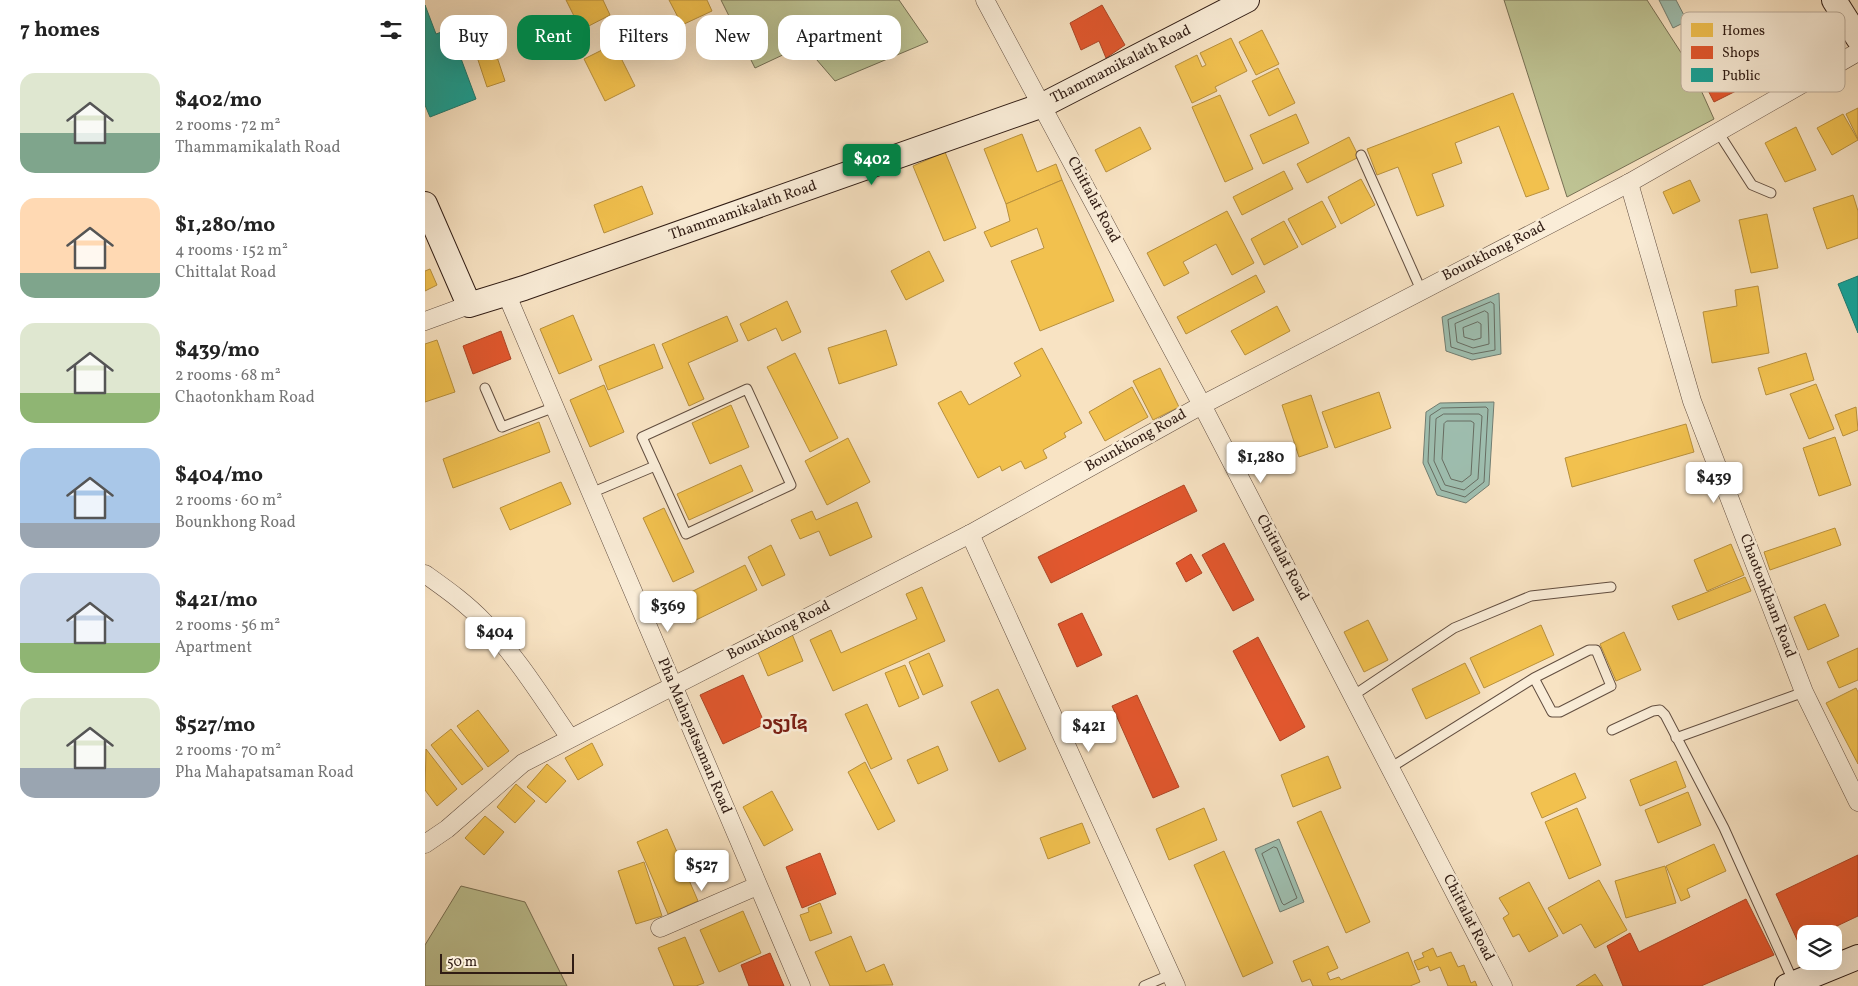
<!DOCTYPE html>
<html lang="en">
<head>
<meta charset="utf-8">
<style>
  :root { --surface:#fff; --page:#f2f2f2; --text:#222; --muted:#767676; --accent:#0b8043 }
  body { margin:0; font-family:Vollkorn,"Noto Sans Lao",serif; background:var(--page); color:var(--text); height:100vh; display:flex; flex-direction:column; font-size:19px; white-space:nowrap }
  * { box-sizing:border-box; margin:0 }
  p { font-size:16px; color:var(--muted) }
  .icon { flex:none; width:28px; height:28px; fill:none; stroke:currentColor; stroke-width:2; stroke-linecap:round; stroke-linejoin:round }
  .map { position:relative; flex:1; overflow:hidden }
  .panel { display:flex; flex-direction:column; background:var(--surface); width:425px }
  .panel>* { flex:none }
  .top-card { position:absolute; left:15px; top:15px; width:475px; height:45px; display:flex; gap:10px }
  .buttons { position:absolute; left:1372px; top:925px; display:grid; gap:10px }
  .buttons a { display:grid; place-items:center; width:45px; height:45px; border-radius:10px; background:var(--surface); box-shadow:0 5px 20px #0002; font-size:25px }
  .scale { position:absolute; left:15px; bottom:12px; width:134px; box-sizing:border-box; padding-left:5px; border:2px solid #301c14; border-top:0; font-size:14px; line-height:18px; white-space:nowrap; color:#301c14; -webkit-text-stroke:4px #faedd8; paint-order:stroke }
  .price { position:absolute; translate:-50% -42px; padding:0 11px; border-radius:5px; background:#fff; color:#222; font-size:16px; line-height:32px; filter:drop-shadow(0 1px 2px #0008) }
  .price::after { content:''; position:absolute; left:50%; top:30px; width:15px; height:11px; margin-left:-8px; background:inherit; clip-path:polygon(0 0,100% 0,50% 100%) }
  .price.on { background:var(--accent); color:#fff }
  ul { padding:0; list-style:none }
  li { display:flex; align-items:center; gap:15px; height:125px; padding:0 20px }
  li span { display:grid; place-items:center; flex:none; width:140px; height:100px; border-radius:15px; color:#555 }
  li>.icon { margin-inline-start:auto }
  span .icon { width:60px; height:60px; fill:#fffc; stroke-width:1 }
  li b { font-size:21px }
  h2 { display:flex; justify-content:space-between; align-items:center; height:60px; padding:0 20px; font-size:21px }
  .pill { padding:0 18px; border-radius:15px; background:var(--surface); box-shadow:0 5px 20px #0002; font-size:18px; line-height:45px }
  .pill.on { background:var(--accent); color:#fff }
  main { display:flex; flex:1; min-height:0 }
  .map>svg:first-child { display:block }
  .green { fill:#bec393; stroke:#777054 }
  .water { fill:#9ebeaf; stroke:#727d71 }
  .homes { fill:#f2c14e; stroke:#b8903d }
  .shops { fill:#e4572e; stroke:#ae4526 }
  .public { fill:#17a398; stroke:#1e7a70 }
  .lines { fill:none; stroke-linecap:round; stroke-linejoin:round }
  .shore { stroke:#676d62; stroke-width:1 }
  .lane-casing { stroke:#624e40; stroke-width:11 }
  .street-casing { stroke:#624e40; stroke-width:19 }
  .secondary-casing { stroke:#301c14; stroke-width:26 }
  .lane { stroke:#faedd8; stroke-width:9 }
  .street { stroke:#faedd8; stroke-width:18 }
  .secondary { stroke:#faedd8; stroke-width:24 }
  .labels { text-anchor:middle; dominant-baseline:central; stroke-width:5; stroke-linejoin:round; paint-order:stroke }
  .street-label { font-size:15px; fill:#301c14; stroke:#faedd8 }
  .quarter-label { font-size:18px; font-weight:bold; fill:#7a1f14; stroke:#faedd8 }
  .key { fill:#faedd8; stroke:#bdae9d; stroke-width:1 }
  .key-label { font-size:14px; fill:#301c14 }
</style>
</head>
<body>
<main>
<section class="panel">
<h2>7 homes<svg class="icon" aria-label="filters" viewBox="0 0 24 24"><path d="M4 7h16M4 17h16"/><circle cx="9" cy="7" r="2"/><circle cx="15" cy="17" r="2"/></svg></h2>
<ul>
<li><span style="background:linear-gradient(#dfe7d0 60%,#7fa58c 0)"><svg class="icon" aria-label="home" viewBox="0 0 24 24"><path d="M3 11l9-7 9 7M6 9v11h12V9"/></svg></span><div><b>$402/mo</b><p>2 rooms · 72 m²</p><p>Thammamikalath Road</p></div></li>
<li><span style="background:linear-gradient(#ffd9b3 75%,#7fa58c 0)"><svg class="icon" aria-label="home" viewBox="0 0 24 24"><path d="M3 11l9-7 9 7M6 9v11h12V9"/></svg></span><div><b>$1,280/mo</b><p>4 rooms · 152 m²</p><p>Chittalat Road</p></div></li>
<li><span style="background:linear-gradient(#dfe7d0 70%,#8fb573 0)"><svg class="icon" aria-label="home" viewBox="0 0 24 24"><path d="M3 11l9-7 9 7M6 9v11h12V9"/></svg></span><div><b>$439/mo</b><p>2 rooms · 68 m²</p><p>Chaotonkham Road</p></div></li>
<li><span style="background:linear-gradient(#a9c7e8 75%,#9aa5b1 0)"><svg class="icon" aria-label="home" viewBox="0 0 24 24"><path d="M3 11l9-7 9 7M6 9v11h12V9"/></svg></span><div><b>$404/mo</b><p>2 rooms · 60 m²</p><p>Bounkhong Road</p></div></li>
<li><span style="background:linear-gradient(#c9d6e8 70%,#8fb573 0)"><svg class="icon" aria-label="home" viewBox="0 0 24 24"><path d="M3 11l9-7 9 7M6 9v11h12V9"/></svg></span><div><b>$421/mo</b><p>2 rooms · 56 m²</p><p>Apartment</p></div></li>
<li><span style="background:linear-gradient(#dfe7d0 70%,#9aa5b1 0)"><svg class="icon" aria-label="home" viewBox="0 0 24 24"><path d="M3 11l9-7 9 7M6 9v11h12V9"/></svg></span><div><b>$527/mo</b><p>2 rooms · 70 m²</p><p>Pha Mahapatsaman Road</p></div></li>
</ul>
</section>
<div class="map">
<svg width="1433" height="986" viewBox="0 0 1433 986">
  <rect width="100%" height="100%" fill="#f8e3c3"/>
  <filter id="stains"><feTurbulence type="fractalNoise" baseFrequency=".004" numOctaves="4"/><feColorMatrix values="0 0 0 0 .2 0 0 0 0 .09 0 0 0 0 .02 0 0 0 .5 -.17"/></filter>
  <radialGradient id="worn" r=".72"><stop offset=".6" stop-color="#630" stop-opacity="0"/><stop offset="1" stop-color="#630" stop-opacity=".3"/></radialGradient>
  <g class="green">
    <polygon points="296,0 474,0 503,42 410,81 379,45 330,68"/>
    <polygon points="1079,0 1222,0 1266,68 1289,119 1142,197"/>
    <polygon points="36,886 100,902 142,986 0,986 0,945"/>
  </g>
  <g class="water">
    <polygon points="1234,0 1251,0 1262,21 1248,28"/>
    <polygon points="1074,293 1076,354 1047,360 1021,351 1017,317"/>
    <polygon points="1069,402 1064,485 1041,503 1012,495 998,463 1001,412 1015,403"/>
    <polygon points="854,839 879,902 855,912 830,849"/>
  </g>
  <g class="homes">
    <polygon points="141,0 178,0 185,15 156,30"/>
    <polygon points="244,0 282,0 287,11 257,25"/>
    <polygon points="59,18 80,81 62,87 41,24"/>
    <polygon points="837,30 854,64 831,75 814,42"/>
    <polygon points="806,38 822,71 790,87 792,91 767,103 750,66 772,55 777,67 781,65 775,53"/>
    <polygon points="189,44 210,86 180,101 159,59"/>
    <polygon points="853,68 870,103 844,116 827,81"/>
    <polygon points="1088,93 1124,189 1101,197 1074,126 1030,143 1037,163 1007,174 1019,206 992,216 973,167 952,175 942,149"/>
    <polygon points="795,95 828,169 800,182 767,107"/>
    <polygon points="1433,108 1433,139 1421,114"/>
    <polygon points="871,114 884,143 838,164 825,135"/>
    <polygon points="1418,114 1433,140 1407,155 1392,128"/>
    <polygon points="715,127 726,149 681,172 670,150"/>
    <polygon points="1371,127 1391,170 1360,182 1340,143"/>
    <polygon points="597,134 612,172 631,164 637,180 581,204 559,149"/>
    <polygon points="924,137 934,157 882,183 872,164"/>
    <polygon points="520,152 551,228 519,241 488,166"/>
    <polygon points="859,171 868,189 817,215 808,197"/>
    <polygon points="936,179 950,205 916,224 903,197"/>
    <polygon points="637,180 689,301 615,331 586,261 619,248 612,228 566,247 559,232 585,221 581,204"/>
    <polygon points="1265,180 1275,201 1248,214 1238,192"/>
    <polygon points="217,186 228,214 179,233 169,205"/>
    <polygon points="1428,195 1433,211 1433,238 1402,249 1388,208"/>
    <polygon points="897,201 911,227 877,245 863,219"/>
    <polygon points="802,211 829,263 807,275 791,244 758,262 764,273 739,286 722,253"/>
    <polygon points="1342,214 1353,268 1326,273 1314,220"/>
    <polygon points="859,221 873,247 839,265 826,239"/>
    <polygon points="504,251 519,281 481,300 466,271"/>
    <polygon points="5,269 12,285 0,291 0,271"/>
    <polygon points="831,275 840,292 761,334 752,317"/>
    <polygon points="1333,286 1344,353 1287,363 1278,312 1312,306 1310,290"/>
    <polygon points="362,301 376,332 357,341 351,328 323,341 315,324"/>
    <polygon points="852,306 865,331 820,355 806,331"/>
    <polygon points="148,315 167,360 134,374 115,329"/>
    <polygon points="302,316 313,341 263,363 279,399 264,406 237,344"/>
    <polygon points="461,330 472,365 414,384 403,348"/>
    <polygon points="12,340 30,392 0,402 0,344"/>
    <polygon points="229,344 238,368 183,390 174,366"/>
    <polygon points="617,348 657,423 639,433 641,437 618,450 622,458 600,469 596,461 577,471 575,466 553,478 513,403 536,391 544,405 596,376 589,363"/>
    <polygon points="370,353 413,438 385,452 342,367"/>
    <polygon points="1381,353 1389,380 1341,395 1333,368"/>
    <polygon points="735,368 754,407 728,420 708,381"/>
    <polygon points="1391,384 1409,429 1384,439 1365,394"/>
    <polygon points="179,385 199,432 165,447 145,400"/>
    <polygon points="707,387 723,417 680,441 664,412"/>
    <polygon points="954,392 966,428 910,448 897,412"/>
    <polygon points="886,395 903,447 874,457 857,405"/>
    <polygon points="306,405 324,447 285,464 267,423"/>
    <polygon points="1431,407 1433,430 1418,436 1410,415"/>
    <polygon points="114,422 125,452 28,488 18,459"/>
    <polygon points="1261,424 1269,452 1147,487 1140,458"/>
    <polygon points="1410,437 1426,485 1394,496 1378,448"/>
    <polygon points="423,438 445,482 402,505 380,461"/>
    <polygon points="316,465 328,491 264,520 252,494"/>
    <polygon points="136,482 146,504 85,530 75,508"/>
    <polygon points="432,502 447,537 405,556 394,531 375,539 366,520 387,511 391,520"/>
    <polygon points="239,508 269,572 248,582 218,518"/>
    <polygon points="1410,528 1416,545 1345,570 1339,552"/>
    <polygon points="1306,544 1319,575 1282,591 1269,560"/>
    <polygon points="346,545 360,575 337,586 323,557"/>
    <polygon points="320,565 332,590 265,623 254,598"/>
    <polygon points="1320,577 1326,591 1253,620 1247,606"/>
    <polygon points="497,587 520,641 408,691 385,640 406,630 416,653 492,619 481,594"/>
    <polygon points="1400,604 1414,636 1383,650 1369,617"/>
    <polygon points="943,620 963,660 939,672 919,632"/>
    <polygon points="1116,625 1129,655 1059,688 1045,658"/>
    <polygon points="1199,632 1216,670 1191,681 1175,644"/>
    <polygon points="367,634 378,661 343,676 332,650"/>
    <polygon points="1433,648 1433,680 1414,688 1402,662"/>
    <polygon points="504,653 518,686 498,695 484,662"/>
    <polygon points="1040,663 1055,693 1001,719 987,689"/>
    <polygon points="480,665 494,698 474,707 460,673"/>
    <polygon points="1431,688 1433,692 1433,764 1401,703"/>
    <polygon points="573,689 601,749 574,762 546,702"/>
    <polygon points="442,704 467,759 446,769 420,714"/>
    <polygon points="53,710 84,751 63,767 32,726"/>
    <polygon points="26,729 58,769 37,785 6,745"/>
    <polygon points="167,743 178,765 153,780 140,758"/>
    <polygon points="513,746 523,770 493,784 482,760"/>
    <polygon points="1,749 32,789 12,806 0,790"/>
    <polygon points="903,756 916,788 868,807 856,775"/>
    <polygon points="1251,761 1261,787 1215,806 1205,780"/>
    <polygon points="440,762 470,821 453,830 423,772"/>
    <polygon points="122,764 141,781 121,803 102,787"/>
    <polygon points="1150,773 1161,798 1117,818 1106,793"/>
    <polygon points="91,784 110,801 90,823 72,807"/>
    <polygon points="347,791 368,830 339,846 318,807"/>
    <polygon points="1263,792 1276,825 1233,843 1220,810"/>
    <polygon points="779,808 792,840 744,860 731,829"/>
    <polygon points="1152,808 1176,865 1144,879 1120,822"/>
    <polygon points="896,811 945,922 921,933 872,822"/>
    <polygon points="60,816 79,832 59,855 40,838"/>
    <polygon points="657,823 665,843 623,859 615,838"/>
    <polygon points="242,829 273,901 243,914 212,842"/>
    <polygon points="1289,844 1301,871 1262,889 1265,897 1256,901 1241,866"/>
    <polygon points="799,851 848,963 818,977 769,865"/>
    <polygon points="219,862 237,916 211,924 193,871"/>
    <polygon points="1240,866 1251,903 1201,918 1190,881"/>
    <polygon points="1174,880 1202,930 1170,948 1156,924 1138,934 1123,908"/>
    <polygon points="1104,882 1133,936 1104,952 1094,934 1088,937 1078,918 1084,914 1074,898"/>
    <polygon points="395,903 407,933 385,941 375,915 384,912 383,908"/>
    <polygon points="318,911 336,953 294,972 275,930"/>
    <polygon points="426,936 441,972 459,964 468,985 405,986 390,952"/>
    <polygon points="260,937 279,983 271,986 249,986 233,948"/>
    <polygon points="903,946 913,968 902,973 905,980 914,977 916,980 983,952 995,982 985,986 888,986 885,979 877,982 868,961"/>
    <polygon points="1008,948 1012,957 1026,952 1033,967 1039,965 1046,983 1050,981 1052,986 1023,986 1015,967 1005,971 1003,966 993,970 989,961 999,957 997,953"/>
    <polygon points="1170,974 1178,986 1151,986"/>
  </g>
  <g class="shops">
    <polygon points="677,5 700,45 681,58 674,41 656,50 645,23"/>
    <polygon points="1385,14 1401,46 1289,102 1272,69"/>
    <polygon points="76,331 86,359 48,374 38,346"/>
    <polygon points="759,485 772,511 626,583 613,557"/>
    <polygon points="799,543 829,600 808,611 777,555"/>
    <polygon points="766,554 777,573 761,582 751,563"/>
    <polygon points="657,613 677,655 652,667 633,624"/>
    <polygon points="833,637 880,727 855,741 808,651"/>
    <polygon points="318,675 340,724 298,744 275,695"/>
    <polygon points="712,695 754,787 728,798 687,706"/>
    <polygon points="395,853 411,894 377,908 361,867"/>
    <polygon points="1433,855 1433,916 1395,934 1381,934 1381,940 1374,944 1351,894"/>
    <polygon points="1321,899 1349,955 1276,986 1198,986 1182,946 1205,933 1214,952"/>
    <polygon points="345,953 359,986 324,986 316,965"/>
  </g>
  <g class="public">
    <polygon points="0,5 11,34 25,29 51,99 5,117 0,105"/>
    <polygon points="1433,276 1433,333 1413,284"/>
  </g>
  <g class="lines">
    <g class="shore">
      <polygon points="1066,302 1069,304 1070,350 1048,354 1026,347 1023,320"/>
      <polygon points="1060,311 1063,313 1064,344 1048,348 1032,342 1030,324"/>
      <polygon points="1053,322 1056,324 1056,338 1049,340 1039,337 1038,328"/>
      <polygon points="1017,408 1061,407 1063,409 1059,482 1040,497 1016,490 1003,462 1005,416"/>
      <polygon points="1019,414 1054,414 1057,416 1053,479 1039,490 1020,485 1009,461 1011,419"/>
      <polygon points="1022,421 1046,421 1049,423 1046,475 1037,482 1026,479 1017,459 1019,424"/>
      <polygon points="849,847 852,848 872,898 859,905 857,903 837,854"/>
    </g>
    <g class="lane-casing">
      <g id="lane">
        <polyline points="1293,132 1327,185 1346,193"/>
        <polyline points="936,155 996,290"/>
        <polyline points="60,388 77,427 130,407"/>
        <polygon points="322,389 366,485 261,534 217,437"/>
        <polyline points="166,493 230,466"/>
        <polyline points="929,695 1029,628 1106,596 1186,587"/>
        <polyline points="1187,730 1228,711 1235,710 1240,715 1299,828 1369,983"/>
        <polyline points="1251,738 1379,692"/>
        <polyline points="965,768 1109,678 1164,650 1171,650 1186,686 1135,712 1127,712 1109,678"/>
        <polyline points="719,986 747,974"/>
      </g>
    </g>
    <g class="street-casing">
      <g id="street">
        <polyline points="560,0 777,405 1078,986"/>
        <polyline points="1204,183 1267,401 1379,692 1433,802"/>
        <polyline points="81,293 376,986"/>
        <polyline points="0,321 44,305"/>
        <polyline points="545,534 751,986"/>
        <path d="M0 574C21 589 41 603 59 622 92 657 118 699 145 738"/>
        <polyline points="0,844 22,829 98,763 545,534 777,405 1204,183 1433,52"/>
        <polyline points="235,928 332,886"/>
      </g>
    </g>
    <g class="secondary-casing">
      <g id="secondary">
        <polyline points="1409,0 1433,38"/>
        <polyline points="0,204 44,305 99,288 618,105 822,0"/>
        <polyline points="1362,986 1433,957"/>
      </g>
    </g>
    <use href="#lane" class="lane"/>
    <use href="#street" class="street"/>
    <use href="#secondary" class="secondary"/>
  </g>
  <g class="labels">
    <g class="street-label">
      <text transform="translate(696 65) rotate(-27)">Thammamikalath Road</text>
      <text transform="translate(668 200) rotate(62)">Chittalat Road</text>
      <text transform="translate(318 211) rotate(-19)">Thammamikalath Road</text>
      <text transform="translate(1069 252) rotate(-27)">Bounkhong Road</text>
      <text transform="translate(711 441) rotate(-29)">Bounkhong Road</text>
      <text transform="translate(857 558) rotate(62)">Chittalat Road</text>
      <text transform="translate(1342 596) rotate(69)">Chaotonkham Road</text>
      <text transform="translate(354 631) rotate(-27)">Bounkhong Road</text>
      <text transform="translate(269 736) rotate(67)">Pha Mahapatsaman Road</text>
      <text transform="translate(1043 918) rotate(63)">Chittalat Road</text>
    </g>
    <g class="quarter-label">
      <text x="360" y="724">ວຽງໄຊ</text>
    </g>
  </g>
  <rect x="1256" y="12" width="164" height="80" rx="8" class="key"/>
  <rect x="1266" y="23" width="22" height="14" fill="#f2c14e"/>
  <rect x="1266" y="46" width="22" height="13" fill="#e4572e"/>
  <rect x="1266" y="68" width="22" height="14" fill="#17a398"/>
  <g class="key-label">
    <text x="1297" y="35">Homes</text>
    <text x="1297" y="57">Shops</text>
    <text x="1297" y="80">Public</text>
  </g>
  <rect width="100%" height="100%" filter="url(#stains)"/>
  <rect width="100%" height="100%" fill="url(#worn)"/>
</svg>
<div class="buttons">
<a><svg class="icon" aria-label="layers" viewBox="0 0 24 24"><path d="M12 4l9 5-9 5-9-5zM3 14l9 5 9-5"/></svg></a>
</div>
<div class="scale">50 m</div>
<b class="price on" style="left:447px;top:186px">$402</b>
<b class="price" style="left:836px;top:484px">$1,280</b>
<b class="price" style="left:1289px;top:504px">$439</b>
<b class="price" style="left:243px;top:633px">$369</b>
<b class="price" style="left:70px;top:659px">$404</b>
<b class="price" style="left:664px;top:753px">$421</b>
<b class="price" style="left:277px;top:892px">$527</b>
<div class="top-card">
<a class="pill">Buy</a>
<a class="pill on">Rent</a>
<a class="pill">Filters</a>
<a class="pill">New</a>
<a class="pill">Apartment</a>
</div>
</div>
</main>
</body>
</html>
